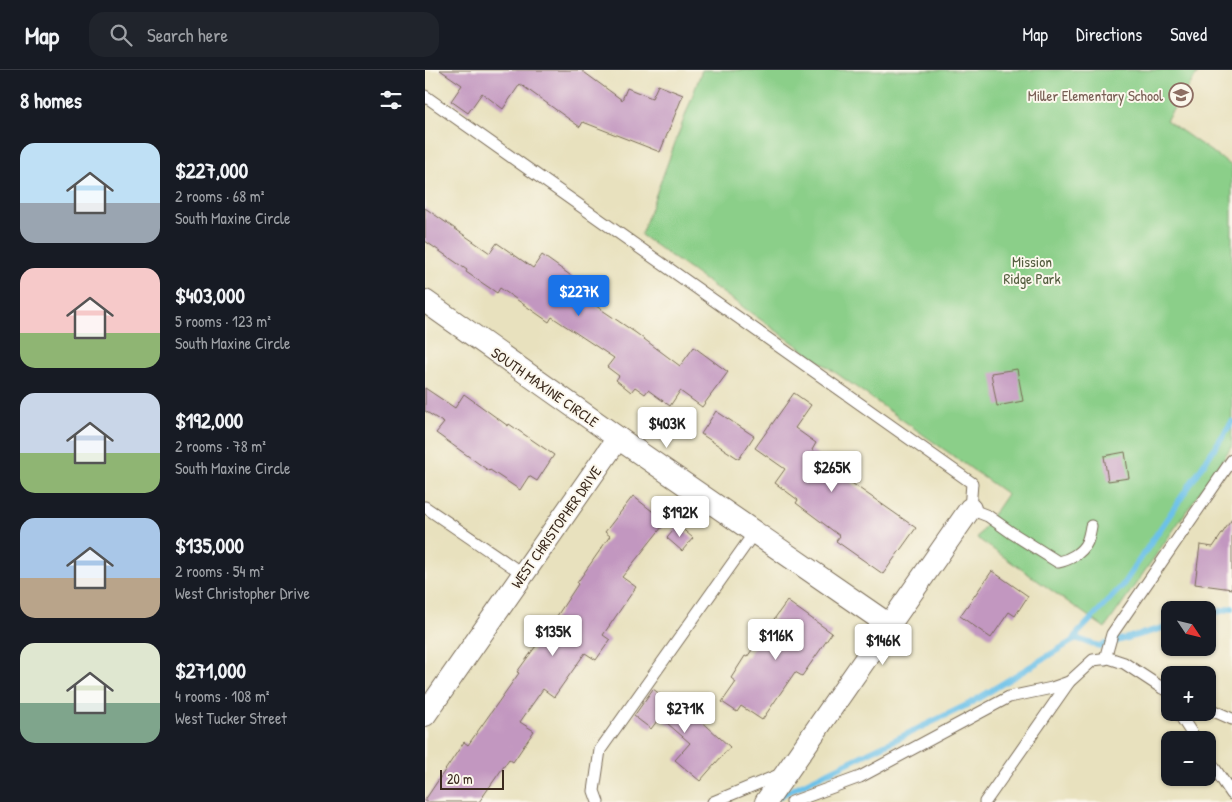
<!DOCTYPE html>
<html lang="en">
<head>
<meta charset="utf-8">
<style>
  :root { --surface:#171b24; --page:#20242c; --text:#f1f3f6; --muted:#9ea1a6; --line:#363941; --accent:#1a73e8 }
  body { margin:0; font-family:"Patrick Hand",sans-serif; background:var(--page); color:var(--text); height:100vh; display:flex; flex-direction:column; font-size:19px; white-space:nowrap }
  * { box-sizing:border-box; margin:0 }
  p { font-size:16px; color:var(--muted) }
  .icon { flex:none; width:28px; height:28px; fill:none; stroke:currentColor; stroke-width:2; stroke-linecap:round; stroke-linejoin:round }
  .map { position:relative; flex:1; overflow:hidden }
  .side { display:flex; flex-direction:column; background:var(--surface); width:425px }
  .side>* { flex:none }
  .needle { width:32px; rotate:125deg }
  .buttons { position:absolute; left:736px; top:531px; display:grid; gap:10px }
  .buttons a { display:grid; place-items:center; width:55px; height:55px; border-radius:10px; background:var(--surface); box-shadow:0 1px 4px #0004; font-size:25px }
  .scale { position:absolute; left:15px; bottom:12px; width:64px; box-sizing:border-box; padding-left:5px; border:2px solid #3b2a1e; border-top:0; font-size:14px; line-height:18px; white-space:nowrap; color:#3b2a1e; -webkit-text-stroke:4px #fbf7ec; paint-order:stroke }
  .price { position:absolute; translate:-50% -42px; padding:0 11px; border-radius:5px; background:#fff; color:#222; font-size:16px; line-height:32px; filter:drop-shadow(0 1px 2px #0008) }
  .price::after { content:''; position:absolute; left:50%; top:30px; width:15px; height:11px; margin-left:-8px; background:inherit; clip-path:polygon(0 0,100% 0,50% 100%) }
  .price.current { background:var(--accent); color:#fff }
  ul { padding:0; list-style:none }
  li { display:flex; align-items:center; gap:15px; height:125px; padding:0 20px }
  li span { display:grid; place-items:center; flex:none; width:140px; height:100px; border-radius:15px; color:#555 }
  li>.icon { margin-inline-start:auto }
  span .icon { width:60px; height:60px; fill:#fffc; stroke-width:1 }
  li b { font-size:21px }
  h2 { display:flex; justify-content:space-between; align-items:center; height:60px; padding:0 20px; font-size:21px }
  header { display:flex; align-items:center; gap:30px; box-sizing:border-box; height:70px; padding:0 25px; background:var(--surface); border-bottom:1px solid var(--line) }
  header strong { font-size:24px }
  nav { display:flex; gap:28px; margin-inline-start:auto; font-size:18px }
  .search { width:350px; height:45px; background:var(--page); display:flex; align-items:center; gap:12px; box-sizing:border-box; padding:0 18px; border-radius:15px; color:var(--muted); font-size:19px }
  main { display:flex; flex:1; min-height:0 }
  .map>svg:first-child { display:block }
  .green { fill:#8bcf89; stroke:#637c54 }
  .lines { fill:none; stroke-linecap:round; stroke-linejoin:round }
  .stream { stroke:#6cc1e9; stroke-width:6 }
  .building { fill:#c297c0 }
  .lane-casing { stroke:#786a56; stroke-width:13 }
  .street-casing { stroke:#786a56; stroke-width:24 }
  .lane { stroke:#fff; stroke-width:11 }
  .street { stroke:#fff; stroke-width:22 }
  .labels { text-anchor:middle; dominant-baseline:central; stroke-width:4; stroke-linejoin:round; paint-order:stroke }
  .education-label { font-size:15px; fill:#785e54; stroke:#fbf7ec; text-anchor:end }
  .park-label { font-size:15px; fill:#535c3e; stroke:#fbf7ec }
  .street-label { font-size:15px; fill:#3b2a1e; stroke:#fbf7ec }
</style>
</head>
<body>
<header>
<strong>Map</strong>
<div class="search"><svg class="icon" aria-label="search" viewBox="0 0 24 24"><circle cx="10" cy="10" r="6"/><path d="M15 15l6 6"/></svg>Search here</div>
<nav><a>Map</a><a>Directions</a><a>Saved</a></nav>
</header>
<main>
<section class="side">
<h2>8 homes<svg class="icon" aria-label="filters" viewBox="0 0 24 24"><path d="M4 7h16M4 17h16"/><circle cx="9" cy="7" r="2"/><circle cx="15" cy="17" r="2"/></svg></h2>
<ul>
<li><span style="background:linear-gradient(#bfe0f5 60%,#9aa5b1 0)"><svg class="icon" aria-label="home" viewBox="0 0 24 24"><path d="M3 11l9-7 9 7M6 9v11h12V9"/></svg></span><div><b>$227,000</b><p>2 rooms · 68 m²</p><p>South Maxine Circle</p></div></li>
<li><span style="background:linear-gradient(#f6c9c9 65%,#8fb573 0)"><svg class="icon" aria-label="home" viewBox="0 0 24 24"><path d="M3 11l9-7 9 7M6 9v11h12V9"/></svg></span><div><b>$403,000</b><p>5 rooms · 123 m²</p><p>South Maxine Circle</p></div></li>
<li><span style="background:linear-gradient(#c9d6e8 60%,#8fb573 0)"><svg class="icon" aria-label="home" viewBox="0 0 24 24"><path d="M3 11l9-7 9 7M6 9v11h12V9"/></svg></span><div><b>$192,000</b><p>2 rooms · 78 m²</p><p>South Maxine Circle</p></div></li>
<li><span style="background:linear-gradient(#a9c7e8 60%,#b9a48a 0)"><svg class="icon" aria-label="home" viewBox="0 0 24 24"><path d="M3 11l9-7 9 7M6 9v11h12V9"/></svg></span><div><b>$135,000</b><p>2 rooms · 54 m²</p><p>West Christopher Drive</p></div></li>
<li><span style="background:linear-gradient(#dfe7d0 60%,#7fa58c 0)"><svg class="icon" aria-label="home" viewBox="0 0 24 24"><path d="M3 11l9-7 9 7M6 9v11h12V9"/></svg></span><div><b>$271,000</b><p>4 rooms · 108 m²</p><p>West Tucker Street</p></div></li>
</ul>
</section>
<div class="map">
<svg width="807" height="732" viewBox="0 0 807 732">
  <rect width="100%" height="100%" fill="#fbf7ec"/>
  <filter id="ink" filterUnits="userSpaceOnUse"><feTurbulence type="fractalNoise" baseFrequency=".02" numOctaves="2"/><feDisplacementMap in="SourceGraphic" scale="10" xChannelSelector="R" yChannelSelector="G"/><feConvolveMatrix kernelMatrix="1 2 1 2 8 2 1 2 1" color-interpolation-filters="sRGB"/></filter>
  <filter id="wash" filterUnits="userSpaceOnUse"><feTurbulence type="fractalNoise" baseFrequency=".0096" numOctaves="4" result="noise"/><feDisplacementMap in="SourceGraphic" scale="20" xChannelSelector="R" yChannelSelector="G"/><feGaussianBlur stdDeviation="1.12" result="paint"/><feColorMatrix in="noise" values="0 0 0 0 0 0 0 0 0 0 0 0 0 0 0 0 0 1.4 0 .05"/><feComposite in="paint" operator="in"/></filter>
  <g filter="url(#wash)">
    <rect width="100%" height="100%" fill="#e8e1be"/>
    <polygon class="green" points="277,0 775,0 741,50 807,96 807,376 680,558 552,468 582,424 216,165"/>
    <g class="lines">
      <g class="stream">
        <polyline points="782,545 807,538"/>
        <polyline points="650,568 674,576 745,556"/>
        <polyline points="354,726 544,634 649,570 653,563 697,516 807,352"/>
      </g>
    </g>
    <g id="blocks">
      <g class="building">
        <polygon points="15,0 156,0 197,30 202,18 227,28 233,15 258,25 235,82 158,52 155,57 95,14 78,39 57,23 43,43 26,31 37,15"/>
        <polygon points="0,138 65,183 72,173 108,198 117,185 152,210 146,219 211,263 255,296 269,277 303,302 277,337 255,321 245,336 223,320 220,324 210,317 206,322 191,310 194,306 182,297 189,288 127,247 124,252 75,218 72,223 41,202 42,200 0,171"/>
        <polygon points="592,299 598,331 572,336 566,303"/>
        <polygon points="0,318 30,338 39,324 83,356 84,354 129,385 112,411 104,406 95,420 65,400 64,401 11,363 19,353 0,341"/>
        <polygon points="369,323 386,335 370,358 391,373 387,380 423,407 421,409 491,458 458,504 411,471 415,466 371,433 373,430 350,413 360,399 330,378"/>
        <polygon points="291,341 329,366 314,389 276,364"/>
        <polygon points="700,382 704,408 683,411 679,386"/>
        <polygon points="208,426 241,452 197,507 211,517 178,565 185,570 171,590 160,583 129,627 118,619 95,652 109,661 88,692 84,689 54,732 0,732 0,730 39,672 43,675 94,603 92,602 124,558 153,514 152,513 185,466 180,462"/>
        <polygon points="807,449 807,519 770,514 775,475 788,477"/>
        <polygon points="253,455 268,468 257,481 242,468"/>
        <polygon points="567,501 603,526 590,546 584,542 566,568 535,546"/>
        <polygon points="362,531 407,563 377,606 370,602 337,650 316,636 312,642 297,632 311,612 306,608 320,586 322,587"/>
        <polygon points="228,619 270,649 272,647 305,677 275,711 250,690 265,673 235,647 226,659 209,646"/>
      </g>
    </g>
  </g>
  <g filter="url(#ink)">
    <use href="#blocks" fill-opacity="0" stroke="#786a56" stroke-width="1"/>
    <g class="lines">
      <g class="lane-casing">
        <g id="lane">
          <path d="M0 26 547 413 545 439 563 446 587 463 633 492C644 490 657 483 662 472 664 467 665 462 666 456"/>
          <polyline points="0,437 98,504"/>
          <polyline points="680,589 687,564 807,390"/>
          <polyline points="782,638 807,649"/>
          <polyline points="753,642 771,670"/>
          <polyline points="782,687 807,724"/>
          <polyline points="173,732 169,721 175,680 329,463"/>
          <polyline points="288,732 356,704"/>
          <polyline points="367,732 435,707 584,627 627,618 644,612 668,590 684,588 699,593 737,618 745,622"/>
          <polyline points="560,732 644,612"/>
        </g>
      </g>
      <g class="street-casing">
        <g id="street">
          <polyline points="0,231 193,368 464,555"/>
          <polyline points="0,645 193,368"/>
          <polyline points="341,732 545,439"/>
        </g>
      </g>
      <use href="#lane" class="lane"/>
      <use href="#street" class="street"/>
    </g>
  </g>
  <defs>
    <g id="school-ring" transform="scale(1.25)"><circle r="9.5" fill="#fbf7ec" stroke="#8d6e63" stroke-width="1.5"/><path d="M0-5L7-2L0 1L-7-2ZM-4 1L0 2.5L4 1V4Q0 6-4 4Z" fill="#8d6e63"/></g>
  </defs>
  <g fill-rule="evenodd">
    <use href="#school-ring" x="756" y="25"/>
  </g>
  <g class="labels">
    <g class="education-label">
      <text x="738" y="25">Miller Elementary School</text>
    </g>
    <g class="park-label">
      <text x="607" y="191">Mission<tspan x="607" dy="17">Ridge Park</tspan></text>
    </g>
    <g class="street-label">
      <text transform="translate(120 317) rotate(35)">SOUTH MAXINE CIRCLE</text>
      <text transform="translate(131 457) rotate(-55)">WEST CHRISTOPHER DRIVE</text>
    </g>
  </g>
</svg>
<div class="buttons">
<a><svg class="needle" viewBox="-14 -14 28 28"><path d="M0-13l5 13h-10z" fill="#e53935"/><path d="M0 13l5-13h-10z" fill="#9ea1a6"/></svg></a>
<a>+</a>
<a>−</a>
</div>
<div class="scale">20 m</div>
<b class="price current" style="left:154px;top:247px">$227K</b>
<b class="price" style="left:242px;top:379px">$403K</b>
<b class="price" style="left:407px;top:423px">$265K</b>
<b class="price" style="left:255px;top:468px">$192K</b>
<b class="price" style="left:128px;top:587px">$135K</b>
<b class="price" style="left:351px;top:591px">$116K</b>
<b class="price" style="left:458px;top:596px">$146K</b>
<b class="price" style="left:260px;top:664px">$271K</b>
</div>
</main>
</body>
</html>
